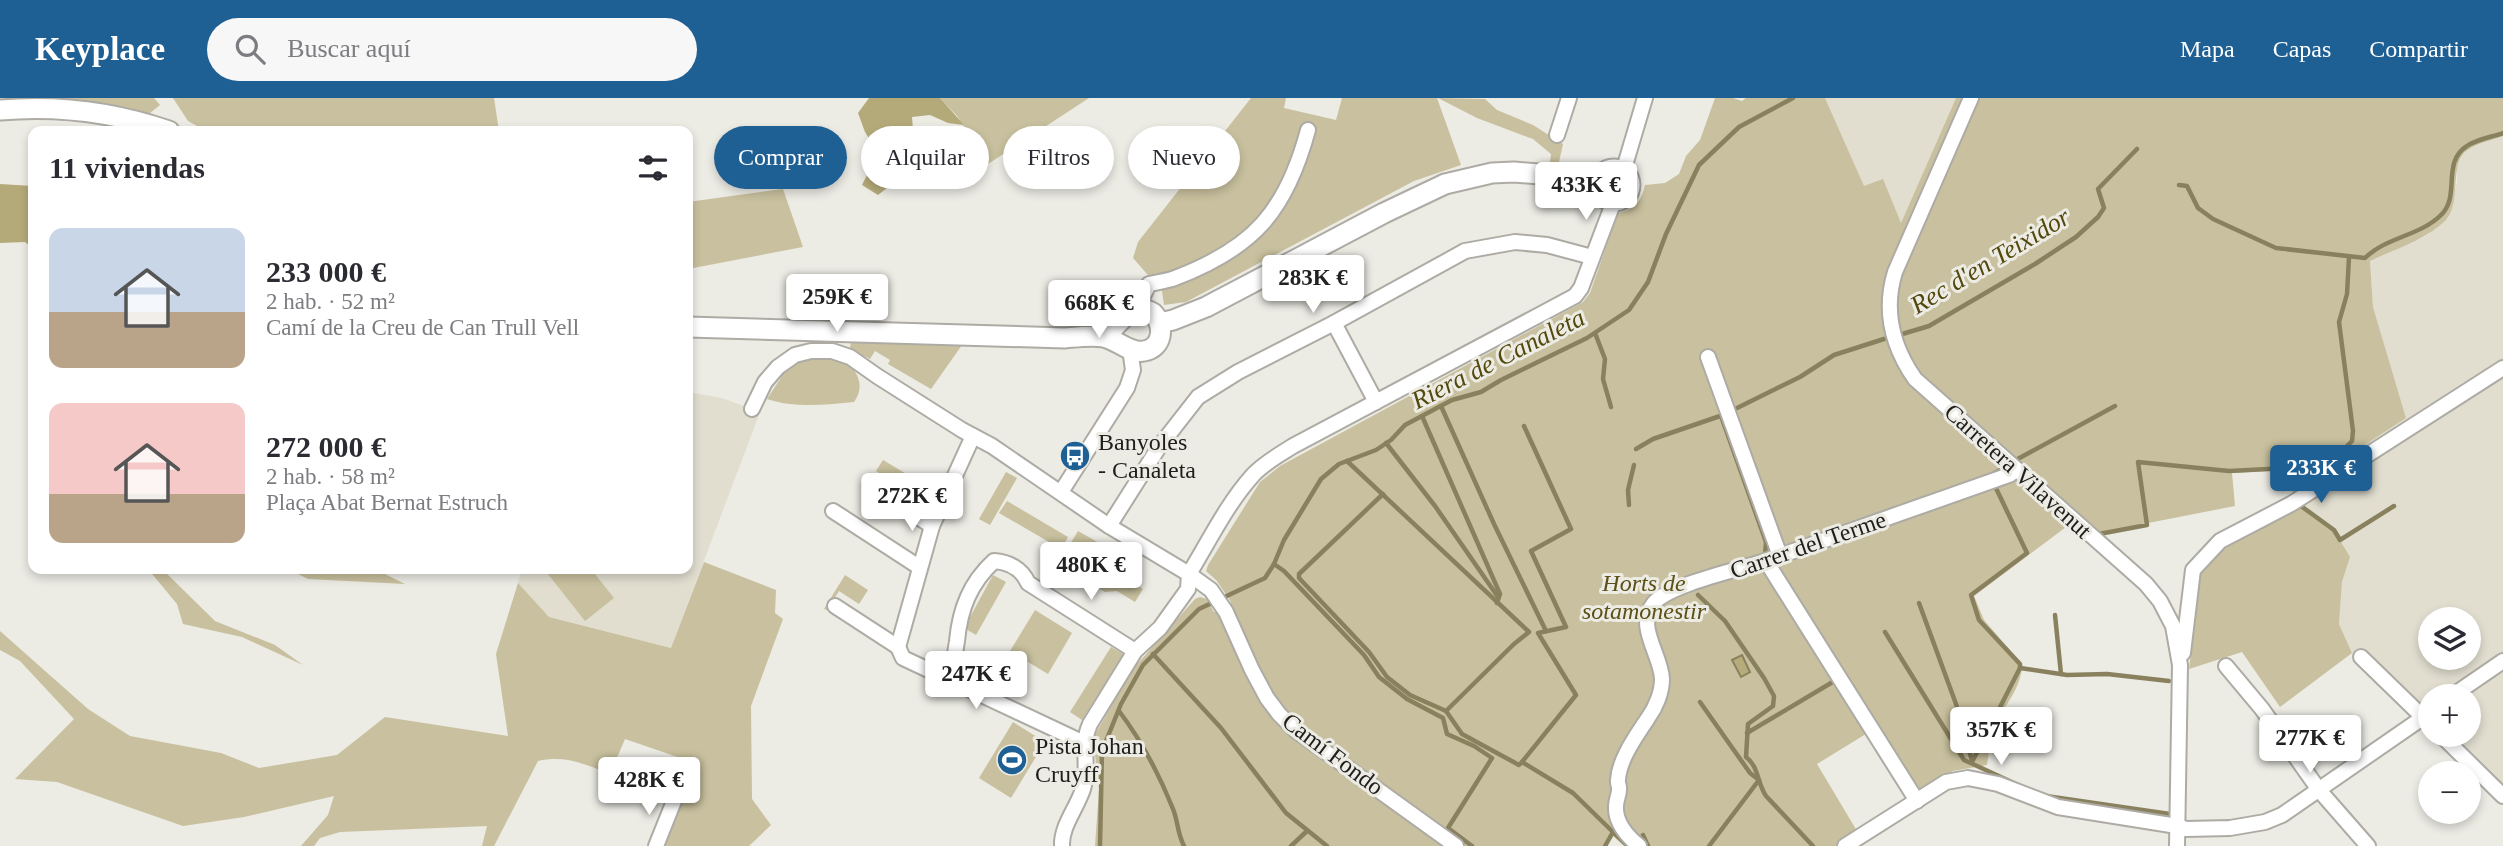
<!DOCTYPE html>
<html lang="es">
<head>
<meta charset="utf-8">
<style>
  :root { --surface:#fff; --page:#f7f7f7; --text:#2b2b33; --muted:#7c7c81; --accent:#1e5f94 }
  body { margin:0; font-family:Georgia,serif; background:var(--page); color:var(--text); height:100vh; display:flex; flex-direction:column; font-size:26px; white-space:nowrap }
  * { box-sizing:border-box; margin:0 }
  p { font-size:23px; color:var(--muted) }
  .icon { flex:none; width:38px; height:38px; fill:none; stroke:currentColor; stroke-width:2; stroke-linecap:round; stroke-linejoin:round }
  .map { position:relative; flex:1; overflow:hidden }
  .panel { position:absolute; left:28px; top:28px; width:665px; height:448px; display:flex; flex-direction:column; background:var(--surface); border-radius:14px; box-shadow:0 4px 10px #0003 }
  .panel>* { flex:none }
  .banner { position:absolute; left:714px; top:28px; width:665px; height:63px; display:flex; gap:14px }
  .fabs { position:absolute; left:2418px; top:509px; display:grid; gap:14px }
  .fabs a { display:grid; place-items:center; width:63px; height:63px; border-radius:50%; background:var(--surface); box-shadow:0 4px 10px #0003; font-size:35px }
  .price { position:absolute; translate:-50% -60px; padding:0 16px; border-radius:7px; background:#fff; color:#222; font-size:23px; line-height:46px; filter:drop-shadow(0 2px 4px #0008) }
  .price::after { content:''; position:absolute; left:50%; top:42px; width:21px; height:16px; margin-left:-10px; background:inherit; clip-path:polygon(0 0,100% 0,50% 100%) }
  .price.active { background:var(--accent); color:#fff }
  ul { padding:0; list-style:none }
  li { display:flex; align-items:center; gap:21px; height:175px; padding:0 21px }
  li span { display:grid; place-items:center; flex:none; width:196px; height:140px; border-radius:14px; color:#555 }
  li>.icon { margin-inline-start:auto }
  span .icon { width:84px; height:84px; fill:#fffc; stroke-width:1 }
  li b { font-size:30px }
  h2 { display:flex; justify-content:space-between; align-items:center; height:84px; padding:0 21px; font-size:30px }
  .tag { padding:0 24px; border-radius:32px; background:var(--surface); box-shadow:0 4px 10px #0003; font-size:24px; line-height:63px }
  .tag.active { background:var(--accent); color:#fff }
  header { display:flex; align-items:center; gap:42px; box-sizing:border-box; height:98px; padding:0 35px; background:var(--accent); color:#fff }
  header strong { font-size:33px }
  nav { display:flex; gap:38px; margin-inline-start:auto; font-size:24px }
  .search { width:490px; height:63px; background:var(--page); display:flex; align-items:center; gap:18px; box-sizing:border-box; padding:0 24px; border-radius:38px; color:var(--muted); font-size:26px }
  .map>svg:first-child { display:block }
  .built { fill:#e1ded0; fill-rule:evenodd }
  .green { fill:#c8c09e }
  .forest { fill:#b4aa79 }
  .water { fill:#b6ac7b; stroke:#89815e; stroke-width:2 }
  .lines { fill:none; stroke-linecap:round; stroke-linejoin:round }
  .stream { stroke:#89815e; stroke-width:4.5 }
  .street-casing { stroke:#adaba4; stroke-width:18 }
  .secondary-casing { stroke:#adaba4; stroke-width:23 }
  .street { stroke:#fff; stroke-width:14 }
  .secondary { stroke:#fff; stroke-width:19 }
  .labels { text-anchor:middle; dominant-baseline:central; stroke-width:6; stroke-linejoin:round; paint-order:stroke }
  .poi-label { font-size:24px; fill:#1f1e1c; stroke:#ecebe4; text-anchor:start }
  .street-label { font-size:24px; fill:#1f1e1c; stroke:#ecebe4 }
  .park-label { font-size:24px; font-style:italic; fill:#5b5016; stroke:#ecebe4 }
  .water-label { font-size:26px; font-style:italic; fill:#54490c; stroke:#ecebe4 }
</style>
</head>
<body>
<header>
<strong>Keyplace</strong>
<div class="search"><svg class="icon" aria-label="search" viewBox="0 0 24 24"><circle cx="10" cy="10" r="6"/><path d="M15 15l6 6"/></svg>Buscar aquí</div>
<nav><a>Mapa</a><a>Capas</a><a>Compartir</a></nav>
</header>
<div class="map">
<svg width="2503" height="748" viewBox="0 0 2503 748">
  <rect width="100%" height="100%" fill="#ecebe4"/>
  <g class="built">
    <polygon points="1825,0 1956,0 1901,125 1864,89"/>
    <path d="M2503 38V700L2416 625 2352 555 2339 526 2342 484 2350 459 2335 434 2298 408 2293 394 2406 320 2373 209 2370 163 2426 138 2448 120 2457 84V71L2462 57 2471 50ZM2431 522H2469V560H2431ZM2431 598H2469V637H2431Z"/>
    <polygon points="688,294 722,300 760,314 671,550 549,519 518,485 522,471 688,471"/>
  </g>
  <g class="green">
    <polygon points="64,0 154,0 160,7 150,15"/>
    <polygon points="173,0 494,0 499,33 206,33 188,23"/>
    <polygon points="940,0 1089,0 988,66 957,18"/>
    <polygon points="1251,0 1286,0 1284,10 1336,22 1342,0 1437,0 1461,67 1414,83 1186,204 1164,207 1162,193 1133,160 1138,144"/>
    <polygon points="1438,0 1485,1 1497,12 1533,27 1563,46 1559,64 1550,64 1551,56 1533,41 1477,20"/>
    <path d="M1715 0H1733L1742 3 1746 0H1825L1864 88 1883 81 1901 125 1956 0H2503V38C2491 43 2473 46 2464 55 2450 70 2461 105 2446 122 2426 142 2395 151 2370 163L2373 209 2406 320 2293 394 2287 372 2232 375 2235 408 2097 435 2066 429 1974 498 1984 522 2022 566C2022 590 2004 607 1995 628 1990 640 1989 655 1987 667L1953 673 1915 696 1874 631 1817 666 1857 733 1835 748H1624L1613 738 1607 748H1095L1099 691 1093 640 1132 572 1195 501 1200 499 1207 501 1214 514 1231 504 1217 483 1206 473 1208 467 1260 384 1280 368 1583 204 1590 195 1618 115C1635 111 1641 104 1645 87L1665 85 1679 76 1686 58 1700 42Z"/>
    <polygon points="783,91 803,149 688,171 688,104"/>
    <polygon points="851,243 962,247 931,291 888,266 890,262 875,253 870,261 850,251"/>
    <path d="M807 260C816 260 827 258 836 260 856 266 867 287 854 304 827 307 793 310 767 301L788 269Z"/>
    <polygon points="883,362 908,377 901,388 876,373"/>
    <polygon points="1006,374 1017,380 990,427 979,421"/>
    <polygon points="1007,403 1068,439 1061,451 999,415"/>
    <polygon points="2298,408 2335,434 2350,459 2342,484 2339,526 2352,555 2280,609 2242,554 2189,571 2201,470 2219,451"/>
    <polygon points="1078,433 1101,446 1092,461 1143,491 1135,504 1117,493 1105,494 1058,466"/>
    <path d="M704 464 776 492 775 515 783 521 751 608 752 701 771 727 749 748H662L695 665 625 641 610 676C585 666 565 657 538 663L494 748H482L487 728 340 734 320 740 314 748H301L328 717 334 698 244 719 183 728 57 684 15 681 74 621 20 563 0 552V533L88 611 130 638 221 655 259 670 337 657 385 619 508 638 496 556 518 485 549 519 671 550Z"/>
    <polygon points="148,471 162,471 215,523 275,547 303,567 242,539 183,526 177,506"/>
    <polygon points="288,471 375,471 405,486 308,481"/>
    <polygon points="544,471 591,471 614,500 585,523"/>
    <polygon points="845,477 868,492 859,506 839,493 827,512 824,511"/>
    <polygon points="993,477 1006,484 976,537 964,530"/>
    <polygon points="1035,512 1072,535 1048,576 1010,553"/>
    <polygon points="1111,549 1123,556 1082,622 1070,614"/>
    <polygon points="1013,624 1045,644 1011,700 979,680"/>
  </g>
  <g class="forest">
    <path d="M869 0H940L964 27 948 25 930 17 912 19C916 64 913 70 878 97L862 87 878 55 865 34 858 15Z"/>
    <polygon points="0,86 33,88 33,150 25,144 0,145"/>
  </g>
  <polygon class="water" points="1742,557 1750,574 1741,579 1732,562"/>
  <g class="lines">
    <g class="stream">
      <path d="M2179 87 2187 88 2198 110 2213 121 2276 150 2365 160C2386 139 2420 138 2441 117 2461 98 2441 64 2467 48 2477 41 2492 39 2503 35"/>
      <polyline points="1595,235 1605,261 1603,281 1611,309"/>
      <polyline points="1899,237 1929,228 2035,166 2076,139 2098,119 2104,110 2098,91 2137,51"/>
      <polyline points="1441,308 1494,426 1546,533"/>
      <polyline points="1731,313 1800,279 1834,257 1884,241"/>
      <polyline points="1422,318 1500,496 1497,505"/>
      <polyline points="1721,318 1766,444 1765,458"/>
      <polyline points="1524,328 1571,431 1531,453 1566,529 1538,535 1576,597 1522,664 1573,695 1613,734 1605,748"/>
      <polyline points="1386,345 1435,408 1498,499"/>
      <polyline points="1636,351 1653,341 1723,317"/>
      <polyline points="1347,363 1529,534 1514,546 1446,613"/>
      <polyline points="2014,363 2115,308"/>
      <polyline points="1991,377 2000,372"/>
      <polyline points="1383,396 1299,476 1299,480 1369,554 1387,579 1410,597 1446,613 1462,636 1519,667 1522,664"/>
      <polyline points="1629,407 1628,392 1634,367"/>
      <polyline points="2297,409 2301,408 2334,432 2340,442 2394,408"/>
      <polyline points="2263,428 2289,414"/>
      <polyline points="2099,436 2147,427 2138,364 2229,373 2288,370 2346,349 2352,343 2353,333 2339,224 2347,196 2349,159"/>
      <polyline points="1274,466 1284,473 1364,557 1379,579 1407,601 1443,620 1447,636 1474,648 1492,660 1448,730 1472,748"/>
      <path d="M1698 497 1725 523 1764 580 1774 598 1773 608 1748 626 1746 659C1759 669 1757 685 1766 698L1813 748"/>
      <polyline points="1919,505 1956,606 1972,663"/>
      <polyline points="2055,517 2061,576"/>
      <polyline points="1885,534 1964,662 2016,686"/>
      <polyline points="1153,556 1221,630 1286,715 1327,748"/>
      <polyline points="2020,570 2067,577 2107,576 2169,583"/>
      <polyline points="1700,604 1750,675 1759,682 1709,748"/>
      <path d="M1119 613C1141 642 1159 676 1173 711 1178 723 1177 734 1184 748"/>
      <polyline points="1747,635 1836,582"/>
      <polyline points="1972,664 2020,570 2020,566 1979,522 1971,497 2027,455 1994,386"/>
      <polyline points="2046,698 2170,716"/>
      <polyline points="1613,734 1628,748"/>
      <polyline points="1643,737 1648,748"/>
      <polyline points="1100,748 1102,653 1121,606 1143,567 1199,511 1265,480 1274,466 1284,442 1321,381 1339,366 1376,352 1391,342 1405,327 1435,311 1452,302 1481,294 1501,282 1587,240 1629,212 1648,184 1666,136 1699,67 1739,29 1793,0"/>
      <polyline points="1291,748 1307,733"/>
    </g>
    <g class="street-casing">
      <g id="street">
        <path d="M1971 0 1895 174C1883 213 1892 248 1915 281L2146 486 2160 503 2173 528 2180 567 2177 748"/>
        <polyline points="1557,37 1569,0"/>
        <polyline points="1623,74 1645,0"/>
        <path d="M1141 211 1142 200 1149 186C1158 184 1167 183 1175 180 1254 150 1286 113 1308 32"/>
        <polyline points="1334,225 1376,304"/>
        <polyline points="1708,259 1780,458"/>
        <polyline points="752,311 765,284 778,269 795,257 811,253 832,253 850,259 877,278 962,332 992,348 1109,428 1189,476 1211,492 1226,514 1252,572 1267,600 1279,616 1295,632 1456,748"/>
        <polyline points="870,388 932,428"/>
        <polyline points="1061,394 1127,290 1133,272 1130,251"/>
        <polyline points="833,413 919,469"/>
        <polyline points="1109,428 1159,349 1198,299 1238,274 1334,225 1465,153 1515,144 1547,147 1592,159"/>
        <polyline points="1766,463 1917,703"/>
        <polyline points="835,508 898,549"/>
        <polyline points="898,549 932,428 973,338"/>
        <polyline points="898,549 903,560 1084,645"/>
        <polyline points="2183,555 2193,472 2220,443 2291,406 2503,270"/>
        <polyline points="2361,559 2431,627"/>
        <polyline points="2226,568 2262,611 2319,692 2368,748"/>
        <path d="M967 590C963 582 956 574 955 565 954 558 956 550 957 543 960 511 970 485 994 463 1009 464 1022 471 1028 485L1135 553"/>
        <polyline points="2452,598 2503,563"/>
        <polyline points="2441,637 2503,698"/>
        <polyline points="656,748 674,703"/>
        <path d="M1062 748C1061 728 1077 710 1083 691 1090 669 1080 647 1090 626L1135 553 1160 530 1188 491 1189 476C1209 443 1227 406 1253 377 1264 365 1279 357 1293 348L1575 198 1581 190 1614 103"/>
        <path d="M1639 748C1627 738 1615 724 1616 708 1616 702 1619 697 1619 692 1620 689 1617 685 1618 682 1619 661 1637 637 1648 620 1656 609 1662 594 1662 581 1661 556 1635 528 1654 505 1670 486 1742 471 1768 462 1848 434 1929 405 2009 377L2016 372"/>
        <polyline points="1845,748 1946,684 1968,680 1998,686 2058,709 2177,728 2186,731 2230,730 2265,724 2282,717 2431,614"/>
      </g>
    </g>
    <g class="secondary-casing">
      <g id="secondary">
        <path d="M0 12C58 7 114 14 169 33"/>
        <circle cx="1614" cy="87" r="16"/>
        <polyline points="1160,225 1173,222 1206,209 1384,115 1445,86 1492,75 1514,74 1599,81"/>
        <path d="M688 229 1065 240C1077 239 1091 237 1103 239 1117 241 1129 256 1144 253 1163 250 1165 228 1153 215 1131 203 1119 226 1105 239"/>
      </g>
    </g>
    <use href="#street" class="street"/>
    <use href="#secondary" class="secondary"/>
  </g>
  <defs>
    <g id="bus-disc" transform="scale(1.575)"><circle r="9.5" fill="#1e5f94" stroke="#ecebe4"/><path d="M-5-6H5V4H4V6H2V4H-2V6H-4V4H-5ZM-3.5-4V0h7V-4ZM-3.5 1.2v1.5H-2V1.2ZM2 1.2v1.5H3.5V1.2Z" fill="#fff"/></g>
    <g id="stadium-disc" transform="scale(1.575)"><circle r="9.5" fill="#1e5f94" stroke="#ecebe4"/><path d="M0-5a6.5 5 0 1 0 0 10a6.5 5 0 1 0 0-10ZM-3.5-1.8h7v3.6h-7Z" fill="#fff"/></g>
  </defs>
  <g fill-rule="evenodd">
    <use href="#bus-disc" x="1075" y="358"/>
    <use href="#stadium-disc" x="1012" y="662"/>
  </g>
  <g class="labels">
    <g class="poi-label">
      <text x="1098" y="344">Banyoles<tspan x="1098" dy="28">- Canaleta</tspan></text>
      <text x="1035" y="648">Pista Johan<tspan x="1035" dy="28">Cruyff</tspan></text>
    </g>
    <g class="street-label">
      <text transform="translate(2018 373) rotate(42)">Carretera Vilavenut</text>
      <text transform="translate(1808 447) rotate(-19)">Carrer del Terme</text>
      <text transform="translate(1333 656) rotate(37)">Camí Fondo</text>
    </g>
    <g class="park-label">
      <text x="1644" y="485">Horts de<tspan x="1644" dy="28">sotamonestir</tspan></text>
    </g>
    <g class="water-label">
      <text transform="translate(1990 163) rotate(-31)">Rec d'en Teixidor</text>
      <text transform="translate(1498 261) rotate(-27)">Riera de Canaleta</text>
    </g>
  </g>
</svg>
<div class="fabs">
<a><svg class="icon" aria-label="layers" viewBox="0 0 24 24"><path d="M12 4l9 5-9 5-9-5zM3 14l9 5 9-5"/></svg></a>
<a>+</a>
<a>−</a>
</div>
<b class="price" style="left:1586px;top:124px">433K €</b>
<b class="price" style="left:1313px;top:217px">283K €</b>
<b class="price" style="left:837px;top:236px">259K €</b>
<b class="price" style="left:1099px;top:242px">668K €</b>
<b class="price active" style="left:2321px;top:407px">233K €</b>
<b class="price" style="left:912px;top:435px">272K €</b>
<b class="price" style="left:1091px;top:504px">480K €</b>
<b class="price" style="left:976px;top:613px">247K €</b>
<b class="price" style="left:2001px;top:669px">357K €</b>
<b class="price" style="left:2310px;top:677px">277K €</b>
<b class="price" style="left:649px;top:719px">428K €</b>
<div class="banner">
<a class="tag active">Comprar</a>
<a class="tag">Alquilar</a>
<a class="tag">Filtros</a>
<a class="tag">Nuevo</a>
</div>
<section class="panel">
<h2>11 viviendas<svg class="icon" aria-label="filters" viewBox="0 0 24 24"><path d="M4 7h16M4 17h16"/><circle cx="9" cy="7" r="2"/><circle cx="15" cy="17" r="2"/></svg></h2>
<ul>
<li><span style="background:linear-gradient(#c9d6e8 60%,#b9a48a 0)"><svg class="icon" aria-label="home" viewBox="0 0 24 24"><path d="M3 11l9-7 9 7M6 9v11h12V9"/></svg></span><div><b>233 000 €</b><p>2 hab. · 52 m²</p><p>Camí de la Creu de Can Trull Vell</p></div></li>
<li><span style="background:linear-gradient(#f6c9c9 65%,#b9a48a 0)"><svg class="icon" aria-label="home" viewBox="0 0 24 24"><path d="M3 11l9-7 9 7M6 9v11h12V9"/></svg></span><div><b>272 000 €</b><p>2 hab. · 58 m²</p><p>Plaça Abat Bernat Estruch</p></div></li>
</ul>
</section>
</div>
</body>
</html>
